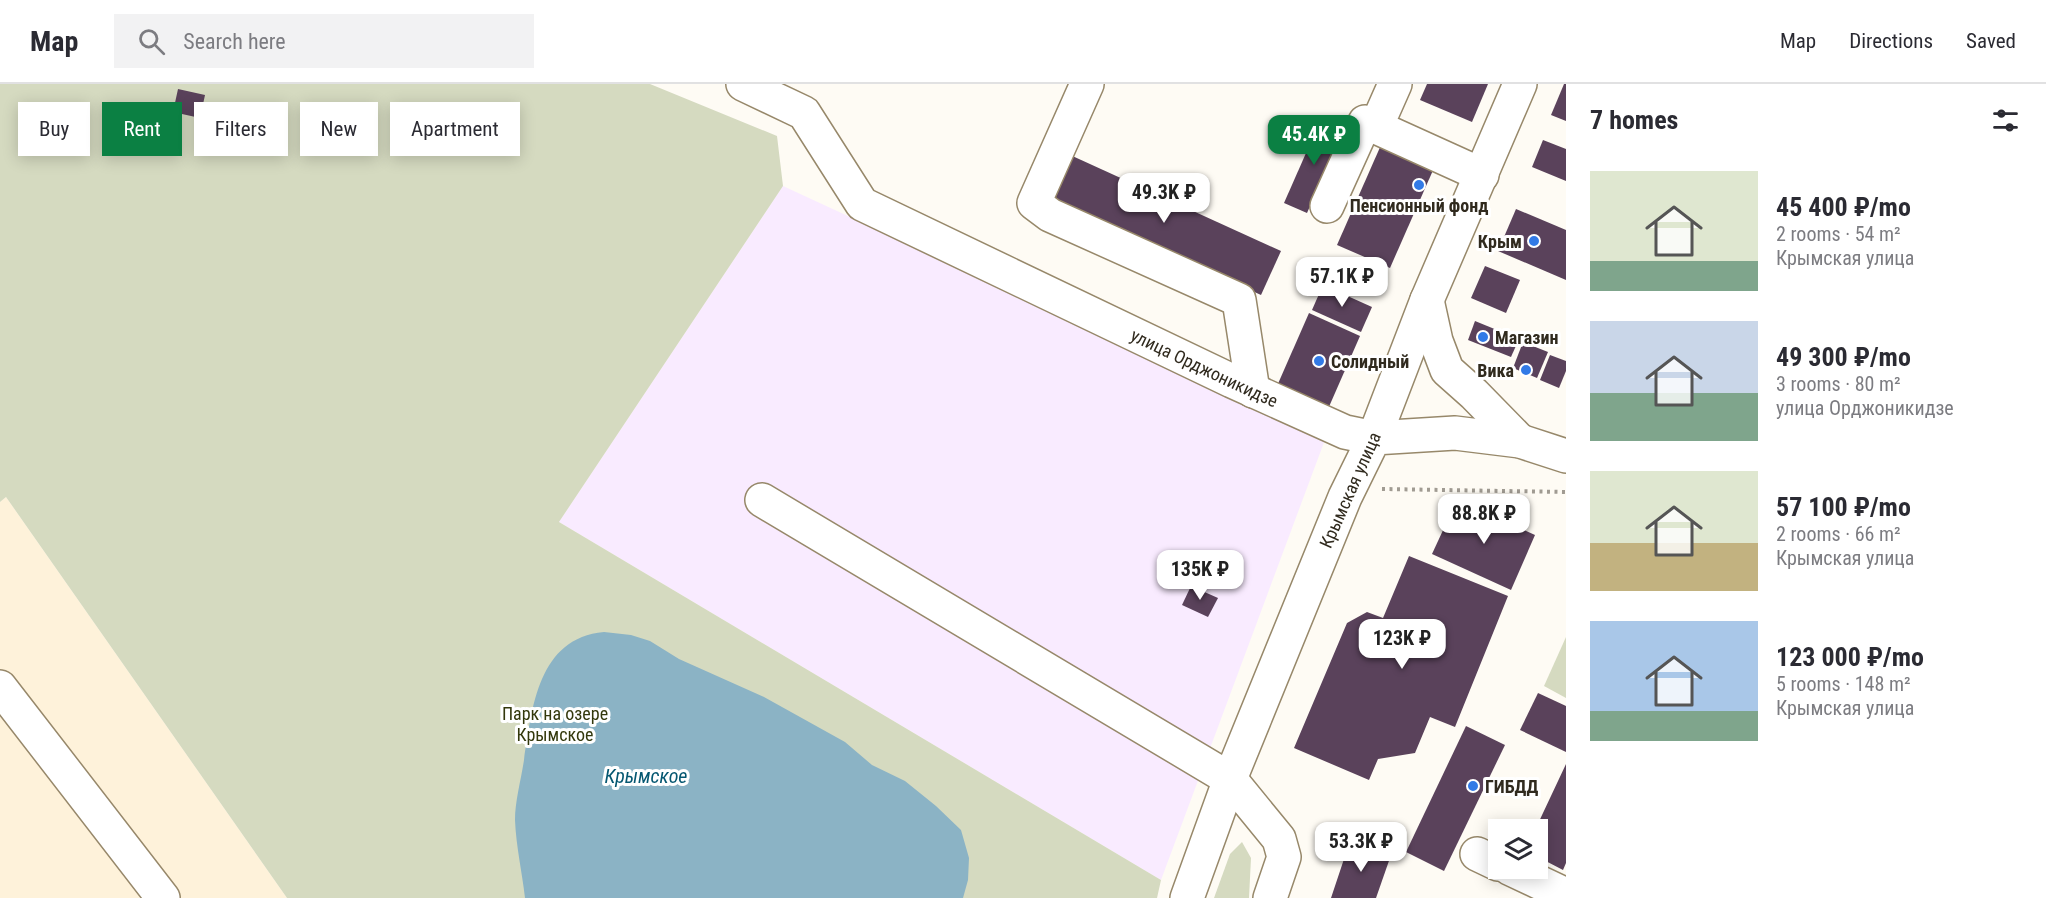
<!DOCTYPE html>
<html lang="en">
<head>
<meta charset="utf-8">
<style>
  :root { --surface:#fff; --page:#f2f2f3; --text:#2b2b33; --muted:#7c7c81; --line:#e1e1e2; --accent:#0b8043 }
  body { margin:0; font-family:"Roboto Condensed",sans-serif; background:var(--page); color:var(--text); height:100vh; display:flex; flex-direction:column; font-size:22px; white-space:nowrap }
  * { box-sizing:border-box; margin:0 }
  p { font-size:20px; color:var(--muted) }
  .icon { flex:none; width:33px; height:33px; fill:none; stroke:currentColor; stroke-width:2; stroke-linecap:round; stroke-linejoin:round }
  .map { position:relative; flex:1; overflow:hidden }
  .details { display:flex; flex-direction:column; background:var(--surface); width:480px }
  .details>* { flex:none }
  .hud { position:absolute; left:18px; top:18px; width:570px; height:54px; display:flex; gap:12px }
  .tools { position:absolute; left:1488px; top:735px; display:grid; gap:12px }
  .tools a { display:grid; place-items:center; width:60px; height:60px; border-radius:0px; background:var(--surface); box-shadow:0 3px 15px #0003; font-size:30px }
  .price { position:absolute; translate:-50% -51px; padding:0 14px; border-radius:12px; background:#fff; color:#222; font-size:20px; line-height:39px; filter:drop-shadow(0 2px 3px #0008) }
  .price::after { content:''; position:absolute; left:50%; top:36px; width:18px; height:14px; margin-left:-9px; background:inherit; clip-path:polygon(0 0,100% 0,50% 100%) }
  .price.on { background:var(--accent); color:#fff }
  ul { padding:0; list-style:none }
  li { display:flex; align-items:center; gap:18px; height:150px; padding:0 24px }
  li span { display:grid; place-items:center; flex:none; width:168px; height:120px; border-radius:0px; color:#555 }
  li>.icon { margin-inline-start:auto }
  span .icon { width:72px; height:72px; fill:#fffc; stroke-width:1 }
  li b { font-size:26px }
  h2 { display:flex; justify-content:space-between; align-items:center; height:72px; padding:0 24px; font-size:26px }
  .tag { padding:0 21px; border-radius:0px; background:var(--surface); box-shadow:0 3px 15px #0003; font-size:21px; line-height:54px }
  .tag.on { background:var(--accent); color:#fff }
  header { display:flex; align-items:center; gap:36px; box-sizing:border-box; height:84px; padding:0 30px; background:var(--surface); border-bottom:2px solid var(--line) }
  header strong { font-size:28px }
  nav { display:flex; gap:33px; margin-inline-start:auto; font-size:21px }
  .search { width:420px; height:54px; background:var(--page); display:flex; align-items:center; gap:15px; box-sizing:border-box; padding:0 21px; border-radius:0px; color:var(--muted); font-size:22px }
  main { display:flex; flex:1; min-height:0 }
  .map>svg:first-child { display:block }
  .commercial { fill:#f9ebff }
  .built { fill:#fef2da }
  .green { fill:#d5dac0 }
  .water { fill:#8bb3c5 }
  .building { fill:#5a425b }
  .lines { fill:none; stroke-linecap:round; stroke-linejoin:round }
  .minor-casing { stroke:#97886a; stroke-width:36 }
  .major-casing { stroke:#97886a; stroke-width:36 }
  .path { stroke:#a09b92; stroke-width:4; stroke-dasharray:3 4.5; stroke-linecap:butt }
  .minor { stroke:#fff; stroke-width:33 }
  .major { stroke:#fff; stroke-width:33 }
  .poi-dot { fill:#327ae6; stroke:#fff; stroke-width:2 }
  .labels { text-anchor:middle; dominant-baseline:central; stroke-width:6; stroke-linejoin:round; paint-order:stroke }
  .poi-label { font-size:18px; font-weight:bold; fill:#302a1e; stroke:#fff; text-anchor:start }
  .street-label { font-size:18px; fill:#302a1e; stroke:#fff }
  .park-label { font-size:18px; fill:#33380c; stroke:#fff }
  .water-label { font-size:20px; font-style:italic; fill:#055771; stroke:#fff }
</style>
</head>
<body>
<header>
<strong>Map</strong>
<div class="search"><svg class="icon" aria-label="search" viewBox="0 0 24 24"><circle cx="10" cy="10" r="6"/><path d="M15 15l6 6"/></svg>Search here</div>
<nav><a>Map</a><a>Directions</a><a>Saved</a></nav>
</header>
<main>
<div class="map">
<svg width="1566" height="814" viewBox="0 0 1566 814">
  <rect width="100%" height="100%" fill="#fefbf4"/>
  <polygon class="commercial" points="783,102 1326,353 1161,796 559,438"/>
  <polygon class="built" points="6,413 287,814 0,814 0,418"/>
  <g class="green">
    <polygon points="0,0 650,0 777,52 783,102 559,438 1161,796 1157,814 287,814 6,413 0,418"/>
    <polygon points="1566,553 1566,614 1544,602"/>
    <polygon points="1242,758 1251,774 1249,814 1214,814 1230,770"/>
  </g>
  <path class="water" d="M604 548 631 551 650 557 679 575 764 613 845 658 872 681 905 697 936 722 961 746 969 774 968 796 963 814H525C522 788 516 762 515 736 515 717 521 696 524 676 532 624 538 554 604 548Z"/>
  <g class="building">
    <polygon points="1427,0 1488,0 1472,38 1420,16"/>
    <polygon points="1564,0 1566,0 1566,37 1551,31"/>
    <polygon points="178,5 205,11 200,34 173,28"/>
    <polygon points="1321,35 1344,45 1307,129 1284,119"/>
    <polygon points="1543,56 1566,65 1566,97 1532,83"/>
    <polygon points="1381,61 1434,84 1390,184 1337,161"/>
    <polygon points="1068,70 1281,167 1261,211 1048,114"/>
    <polygon points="1516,125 1566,146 1566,196 1498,167"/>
    <polygon points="1485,182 1520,196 1506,229 1471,214"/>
    <polygon points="1323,201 1372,223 1361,248 1312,226"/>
    <polygon points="1309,229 1360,252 1328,325 1277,302"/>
    <polygon points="1475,237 1519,255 1511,273 1468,256"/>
    <polygon points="1523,258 1548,268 1537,294 1513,284"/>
    <polygon points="1550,271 1566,277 1566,287 1559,304 1540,296"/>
    <polygon points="1457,416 1535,451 1511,506 1432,470"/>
    <polygon points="1409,472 1508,512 1455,643 1430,633 1415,669 1378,675 1369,696 1294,664 1347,539 1367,528 1383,534"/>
    <polygon points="1191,502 1218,514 1208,533 1182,521"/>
    <polygon points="1538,609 1566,622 1566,668 1520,646"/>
    <polygon points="1466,642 1505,661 1444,787 1406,768"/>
    <polygon points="1566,680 1566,779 1563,786 1538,773 1538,746 1535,746"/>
    <polygon points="1350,757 1391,771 1376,814 1331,814"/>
  </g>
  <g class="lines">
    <g class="minor-casing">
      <g id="minor">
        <path id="s1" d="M743 0 804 29 862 120 1232 297 1345 348 1374 354 1427 216 1520 0"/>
        <polyline points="1087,0 1034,119 1050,131 1239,216 1253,307"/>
        <polyline points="1395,0 1376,43 1482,91"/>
        <polyline points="1327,122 1365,38 1376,43"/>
        <polyline points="1427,216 1436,257 1447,286 1474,310 1520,357"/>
        <polyline points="762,416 1230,695 1279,755 1284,773 1270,814"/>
        <polyline points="0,603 163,814"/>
        <polyline points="1477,770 1498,780"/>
        <polyline points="1509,784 1566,811"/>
      </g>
    </g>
    <g class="major-casing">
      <polyline id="major" points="1187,814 1230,695 1345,413 1374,354 1455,349 1520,357 1566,372"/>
    </g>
    <polyline class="path" points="1382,405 1566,408"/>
    <use href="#minor" class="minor"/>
    <use href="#major" class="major"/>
  </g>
  <g class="poi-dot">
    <circle cx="1419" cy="101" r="6"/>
    <circle cx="1534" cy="157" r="6"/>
    <circle cx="1483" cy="253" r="6"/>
    <circle cx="1319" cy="277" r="6"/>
    <circle cx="1526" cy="286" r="6"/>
    <circle cx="1473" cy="702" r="6"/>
  </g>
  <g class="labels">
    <g class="poi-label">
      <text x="1419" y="121" text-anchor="middle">Пенсионный фонд</text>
      <text x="1522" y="157" text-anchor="end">Крым</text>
      <text x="1495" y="253">Магазин</text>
      <text x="1331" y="277">Солидный</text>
      <text x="1514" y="286" text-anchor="end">Вика</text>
      <text x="1485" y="702">ГИБДД</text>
    </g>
    <g class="street-label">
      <text stroke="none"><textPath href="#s1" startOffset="555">улица Орджоникидзе</textPath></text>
      <text transform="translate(1350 406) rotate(-66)">Крымская улица</text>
    </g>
    <g class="park-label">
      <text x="555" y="629">Парк на озере<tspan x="555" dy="21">Крымское</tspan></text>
    </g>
    <g class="water-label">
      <text x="646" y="692">Крымское</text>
    </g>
  </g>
</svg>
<div class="tools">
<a><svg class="icon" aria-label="layers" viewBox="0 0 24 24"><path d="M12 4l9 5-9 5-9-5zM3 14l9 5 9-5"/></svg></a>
</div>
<b class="price on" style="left:1314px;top:82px">45.4K ₽</b>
<b class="price" style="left:1164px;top:140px">49.3K ₽</b>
<b class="price" style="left:1342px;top:224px">57.1K ₽</b>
<b class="price" style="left:1484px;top:461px">88.8K ₽</b>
<b class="price" style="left:1200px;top:517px">135K ₽</b>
<b class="price" style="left:1402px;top:586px">123K ₽</b>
<b class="price" style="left:1361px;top:789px">53.3K ₽</b>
<div class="hud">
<a class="tag">Buy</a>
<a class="tag on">Rent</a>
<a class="tag">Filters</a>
<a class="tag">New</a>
<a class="tag">Apartment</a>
</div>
</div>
<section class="details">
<h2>7 homes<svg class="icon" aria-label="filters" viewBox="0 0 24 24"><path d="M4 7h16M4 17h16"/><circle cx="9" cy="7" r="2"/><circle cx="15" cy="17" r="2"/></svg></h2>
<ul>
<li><span style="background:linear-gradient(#dfe7d0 75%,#7fa58c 0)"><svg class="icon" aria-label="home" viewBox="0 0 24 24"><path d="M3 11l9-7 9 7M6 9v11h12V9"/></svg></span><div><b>45 400 ₽/mo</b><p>2 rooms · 54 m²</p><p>Крымская улица</p></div></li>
<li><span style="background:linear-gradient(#c9d6e8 60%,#7fa58c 0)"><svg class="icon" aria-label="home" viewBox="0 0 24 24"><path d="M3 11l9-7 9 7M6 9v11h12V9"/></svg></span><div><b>49 300 ₽/mo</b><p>3 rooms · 80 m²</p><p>улица Орджоникидзе</p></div></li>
<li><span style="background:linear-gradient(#dfe7d0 60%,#c2b280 0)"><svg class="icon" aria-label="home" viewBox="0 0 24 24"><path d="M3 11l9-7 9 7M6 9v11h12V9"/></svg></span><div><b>57 100 ₽/mo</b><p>2 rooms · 66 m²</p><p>Крымская улица</p></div></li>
<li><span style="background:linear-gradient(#a9c7e8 75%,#7fa58c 0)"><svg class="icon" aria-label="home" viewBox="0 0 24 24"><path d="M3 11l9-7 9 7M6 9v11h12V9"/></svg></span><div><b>123 000 ₽/mo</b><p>5 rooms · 148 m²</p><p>Крымская улица</p></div></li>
</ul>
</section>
</main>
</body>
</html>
